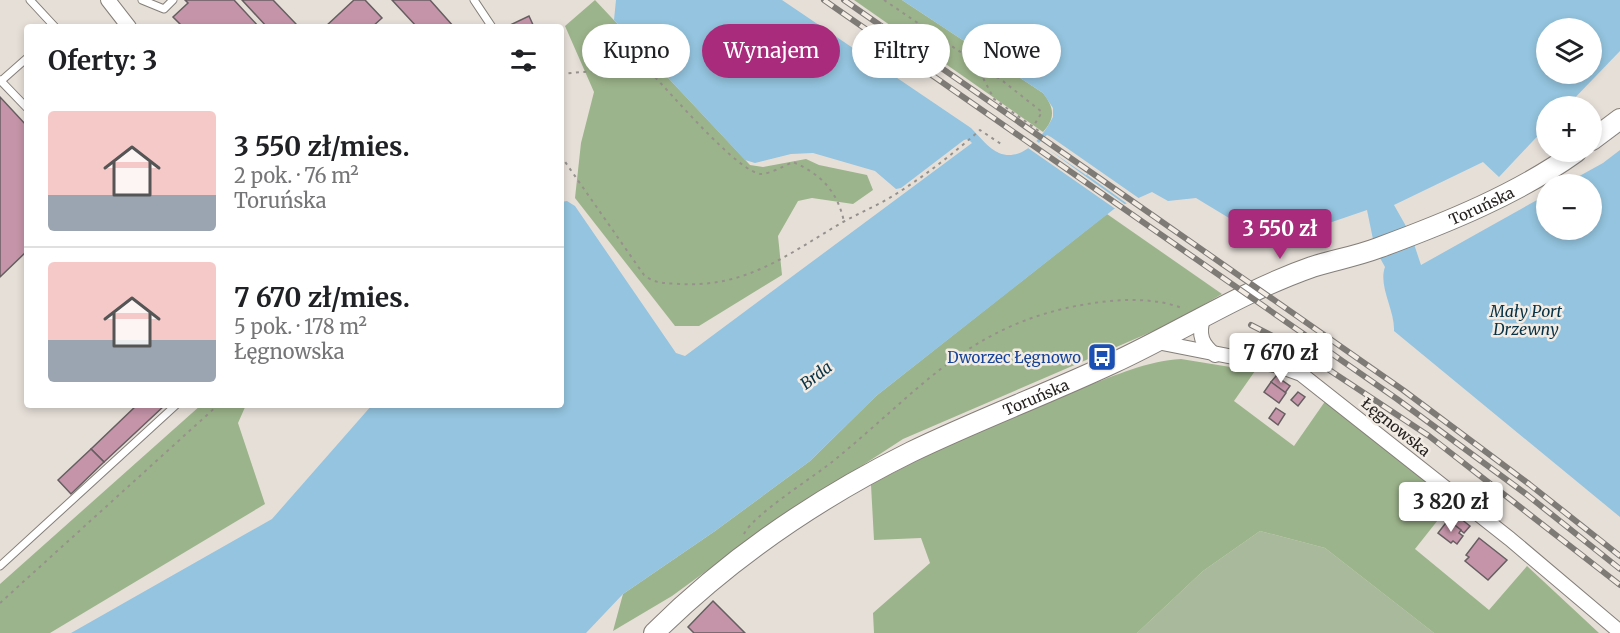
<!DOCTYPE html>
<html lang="pl">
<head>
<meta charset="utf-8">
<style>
  :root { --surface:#fff; --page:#f2f2f2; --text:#202124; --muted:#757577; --line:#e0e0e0; --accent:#a92b7b }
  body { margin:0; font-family:Merriweather,serif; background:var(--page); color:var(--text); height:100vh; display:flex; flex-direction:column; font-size:22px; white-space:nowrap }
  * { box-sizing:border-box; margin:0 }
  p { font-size:20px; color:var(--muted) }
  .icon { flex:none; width:33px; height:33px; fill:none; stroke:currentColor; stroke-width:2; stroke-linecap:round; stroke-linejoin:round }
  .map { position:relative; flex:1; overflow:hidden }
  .sheet { position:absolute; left:24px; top:24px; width:540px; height:384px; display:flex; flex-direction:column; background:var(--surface); border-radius:6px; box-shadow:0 3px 9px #0003 }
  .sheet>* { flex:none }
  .guide { position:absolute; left:582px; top:24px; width:570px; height:54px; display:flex; gap:12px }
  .buttons { position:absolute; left:1536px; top:18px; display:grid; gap:12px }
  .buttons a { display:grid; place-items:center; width:66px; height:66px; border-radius:50%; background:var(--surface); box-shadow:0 3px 9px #0003; font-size:30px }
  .price { position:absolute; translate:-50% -51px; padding:0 14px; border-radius:6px; background:#fff; color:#222; font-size:20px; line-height:39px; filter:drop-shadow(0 2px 3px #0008) }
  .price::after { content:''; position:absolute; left:50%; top:36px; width:18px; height:14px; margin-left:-9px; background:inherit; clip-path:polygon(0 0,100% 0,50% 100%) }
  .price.current { background:var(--accent); color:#fff }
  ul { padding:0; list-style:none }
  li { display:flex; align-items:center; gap:18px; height:150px; padding:0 24px }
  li+li { border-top:2px solid var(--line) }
  li span { display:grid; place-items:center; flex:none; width:168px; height:120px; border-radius:6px; color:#555 }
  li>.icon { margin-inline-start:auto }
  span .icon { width:72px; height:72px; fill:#fffc; stroke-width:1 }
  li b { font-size:26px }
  h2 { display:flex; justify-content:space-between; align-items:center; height:72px; padding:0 24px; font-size:26px }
  .pill { padding:0 21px; border-radius:27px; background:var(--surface); box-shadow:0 3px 9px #0003; font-size:21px; line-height:54px }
  .pill.current { background:var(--accent); color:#fff }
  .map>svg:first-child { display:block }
  .green { fill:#a8b99c }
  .forest { fill:#9cb48b }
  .water { fill:#94c4df; fill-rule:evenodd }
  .pier { fill:#e6dfd8 }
  .building { fill:#c594a8; stroke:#675e61; stroke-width:1.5 }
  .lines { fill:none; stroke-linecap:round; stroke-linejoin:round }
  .lane-casing { stroke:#847e78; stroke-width:9 }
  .street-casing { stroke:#847e78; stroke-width:16 }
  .secondary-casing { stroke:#847e78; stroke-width:22 }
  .path { stroke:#96918c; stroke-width:2; stroke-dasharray:3 4.5; stroke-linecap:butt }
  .lane { stroke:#fff; stroke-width:7 }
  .street { stroke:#fff; stroke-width:14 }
  .secondary { stroke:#fff; stroke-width:20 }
  .rail-casing { stroke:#7e7a75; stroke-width:6 }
  .rail { stroke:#f3ece5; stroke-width:4; stroke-dasharray:11; stroke-linecap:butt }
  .labels { text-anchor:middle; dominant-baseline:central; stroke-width:5; stroke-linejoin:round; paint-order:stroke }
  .street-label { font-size:15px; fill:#252220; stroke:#f3ece5 }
  .transit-label { font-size:15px; fill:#164399; stroke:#f3ece5; text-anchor:end }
  .water-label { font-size:16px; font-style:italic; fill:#073144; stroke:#f3ece5 }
</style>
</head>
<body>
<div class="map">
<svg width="1620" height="633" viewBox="0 0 1620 633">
  <rect width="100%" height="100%" fill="#e6dfd8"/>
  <polygon class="green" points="1260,531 1325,548 1434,633 1137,633 1203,571"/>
  <g class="forest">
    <polygon points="595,0 750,165 763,167 806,159 819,165 867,175 873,190 853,204 812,198 798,201 778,236 782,275 699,326 675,326 575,198 581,143 594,92 565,26"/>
    <path d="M854 0H902L1043 93C1054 107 1056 118 1043 132Z"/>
    <polygon points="1107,214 1222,294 1172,323 903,439 757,534 672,596 613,631 623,594 715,531 810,461 876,396"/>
    <path d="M1181 359 1255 371 1234 401 1294 446 1326 400 1453 501 1415 549 1489 610 1527 566 1599 633H1434L1325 548 1260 531 1203 571 1137 633H874L873 613 930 563 921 538 874 540 871 485C940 447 1011 415 1084 387 1117 375 1147 361 1181 359Z"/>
    <polygon points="201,405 246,405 238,423 265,504 50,633 0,633 0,584"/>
  </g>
  <path class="water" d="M616 0H782L971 128C979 136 989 149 999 153 1023 163 1044 135 1053 117V108L1043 93 902 0H1620V51L1567 106H1546V127L1499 177 1483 162 1394 205 1411 235 1421 265 1546 195V230H1592V184H1565L1603 163 1620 150V517L1394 331C1395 310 1378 286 1385 267L1375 249 1367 210 1332 222 1262 238 1196 198 1168 201 1152 192 1114 209 876 396 810 461 715 531 623 594 586 633H71L272 519 372 405H561V202L567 201 575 206 676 353 685 356 972 143 968 139 964 140 901 188 896 189 875 171 813 153 791 154 755 163 745 160 614 20ZM1546 28H1592V74H1546Z"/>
  <polygon class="pier" points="1047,135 1051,137 1140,199 1129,205 1087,175 1096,169 1086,175 1048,149 1085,176 1077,182 1085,176 1126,205 1117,210 1028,148 1035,140 1039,143"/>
  <g class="building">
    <polygon points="185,0 234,0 259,27 183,27 173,17 188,3"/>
    <polygon points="242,0 273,0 297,25 267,27"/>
    <polygon points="354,0 365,0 382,18 372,27 325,27"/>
    <polygon points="392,0 430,0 454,27 417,27"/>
    <polygon points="529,16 534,27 511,27 510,25"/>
    <polygon points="0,97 27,126 27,251 0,277"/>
    <polygon points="1276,376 1290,386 1285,393 1271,382"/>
    <polygon points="1271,382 1286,393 1279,403 1264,392"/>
    <polygon points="1298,392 1305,397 1298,406 1291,400"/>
    <polygon points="137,405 165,405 104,462 91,449"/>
    <polygon points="1276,408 1285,414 1278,425 1269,418"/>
    <polygon points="91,449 104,462 71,494 58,480"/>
    <polygon points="1456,515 1470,526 1464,533 1451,522"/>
    <polygon points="1448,520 1461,530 1459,533 1463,536 1457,544 1453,541 1451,543 1438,533"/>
    <polygon points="1479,538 1507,560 1488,580 1465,561 1469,557 1466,555"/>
    <polygon points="713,601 745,633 694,633 688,627"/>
  </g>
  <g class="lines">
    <g class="lane-casing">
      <g id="lane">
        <polyline points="30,0 55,27"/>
        <polyline points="142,0 164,9 173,0"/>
        <polyline points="474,0 492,27"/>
        <polyline points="0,80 27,108"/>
        <polyline points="1,81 27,58"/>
        <polyline points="0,566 176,405"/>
      </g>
    </g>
    <g class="street-casing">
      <g id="street">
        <polyline points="108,0 129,27"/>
        <path d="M1203 318C1198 336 1202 344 1215 355"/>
        <polyline points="1157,342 1279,366 1301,374 1510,539 1620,632"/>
      </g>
    </g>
    <g class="secondary-casing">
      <g id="secondary">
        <polyline points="1592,140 1620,119"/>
        <path id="s1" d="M654 633C730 558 816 499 911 452 977 420 1047 394 1113 363 1180 332 1243 291 1312 267 1334 260 1357 256 1378 248 1446 223 1518 194 1576 152"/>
      </g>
    </g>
    <g class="path">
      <polyline points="884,0 962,53 981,74 994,99 1039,131"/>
      <path d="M561 74 636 67 652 74C670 92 740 175 762 174 772 173 784 166 793 162 821 174 838 192 844 222"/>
      <polyline points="982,74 999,78 1042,112 1033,127"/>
      <path d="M561 156 644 275C655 284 666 283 679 284 747 288 788 254 843 222 861 212 879 205 896 194 926 175 954 153 980 130L1001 144"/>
      <path d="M744 534C753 515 812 478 832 462 920 391 967 324 1087 304 1118 299 1153 297 1182 308"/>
      <polyline points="0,603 218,405"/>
    </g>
    <use href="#lane" class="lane"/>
    <use href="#street" class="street"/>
    <use href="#secondary" class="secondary"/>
    <g class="rail-casing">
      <g id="rail">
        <polyline points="824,0 1397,399 1526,494 1620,569"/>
        <polyline points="844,0 1403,390 1529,484 1620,556"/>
        <polyline points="1251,325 1296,348 1429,436 1620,585"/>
      </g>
    </g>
    <use href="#rail" class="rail"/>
  </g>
  <defs>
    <g id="bus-square" transform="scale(1.5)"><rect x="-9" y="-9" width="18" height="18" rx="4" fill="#1a4fb4" stroke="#f3ece5"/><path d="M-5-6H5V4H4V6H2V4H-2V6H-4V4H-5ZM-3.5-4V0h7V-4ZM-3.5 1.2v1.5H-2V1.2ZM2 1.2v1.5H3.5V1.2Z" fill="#fff"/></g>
  </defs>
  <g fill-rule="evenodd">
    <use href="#bus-square" x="1102" y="357"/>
  </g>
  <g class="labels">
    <g class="street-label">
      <text stroke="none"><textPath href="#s1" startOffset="938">Toruńska</textPath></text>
      <text stroke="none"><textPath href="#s1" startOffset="452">Toruńska</textPath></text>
      <text transform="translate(1396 427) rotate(39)">Łęgnowska</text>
    </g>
    <g class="transit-label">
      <text x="1081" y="357">Dworzec Łęgnowo</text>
    </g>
    <g class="water-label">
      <text x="1526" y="311">Mały Port<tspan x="1526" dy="18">Drzewny</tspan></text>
      <text transform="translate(816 375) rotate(-37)">Brda</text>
    </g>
  </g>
</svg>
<div class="buttons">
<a><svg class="icon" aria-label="layers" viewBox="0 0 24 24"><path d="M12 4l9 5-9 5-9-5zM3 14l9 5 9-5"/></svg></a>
<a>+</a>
<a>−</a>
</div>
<b class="price current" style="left:1280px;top:260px">3 550 zł</b>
<b class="price" style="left:1281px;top:384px">7 670 zł</b>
<b class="price" style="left:1451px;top:533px">3 820 zł</b>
<div class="guide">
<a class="pill">Kupno</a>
<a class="pill current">Wynajem</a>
<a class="pill">Filtry</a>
<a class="pill">Nowe</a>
</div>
<section class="sheet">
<h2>Oferty: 3<svg class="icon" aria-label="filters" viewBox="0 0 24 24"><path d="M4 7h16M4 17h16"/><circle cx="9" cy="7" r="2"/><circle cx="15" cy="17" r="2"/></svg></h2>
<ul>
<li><span style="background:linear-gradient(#f6c9c9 70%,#9aa5b1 0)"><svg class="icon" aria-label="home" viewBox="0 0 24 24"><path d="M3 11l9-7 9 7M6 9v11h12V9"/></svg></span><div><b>3 550 zł/mies.</b><p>2 pok. · 76 m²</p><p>Toruńska</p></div></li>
<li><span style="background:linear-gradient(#f6c9c9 65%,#9aa5b1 0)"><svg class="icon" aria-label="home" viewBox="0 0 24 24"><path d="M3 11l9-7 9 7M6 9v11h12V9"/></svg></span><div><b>7 670 zł/mies.</b><p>5 pok. · 178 m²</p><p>Łęgnowska</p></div></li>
</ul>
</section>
</div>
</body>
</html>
